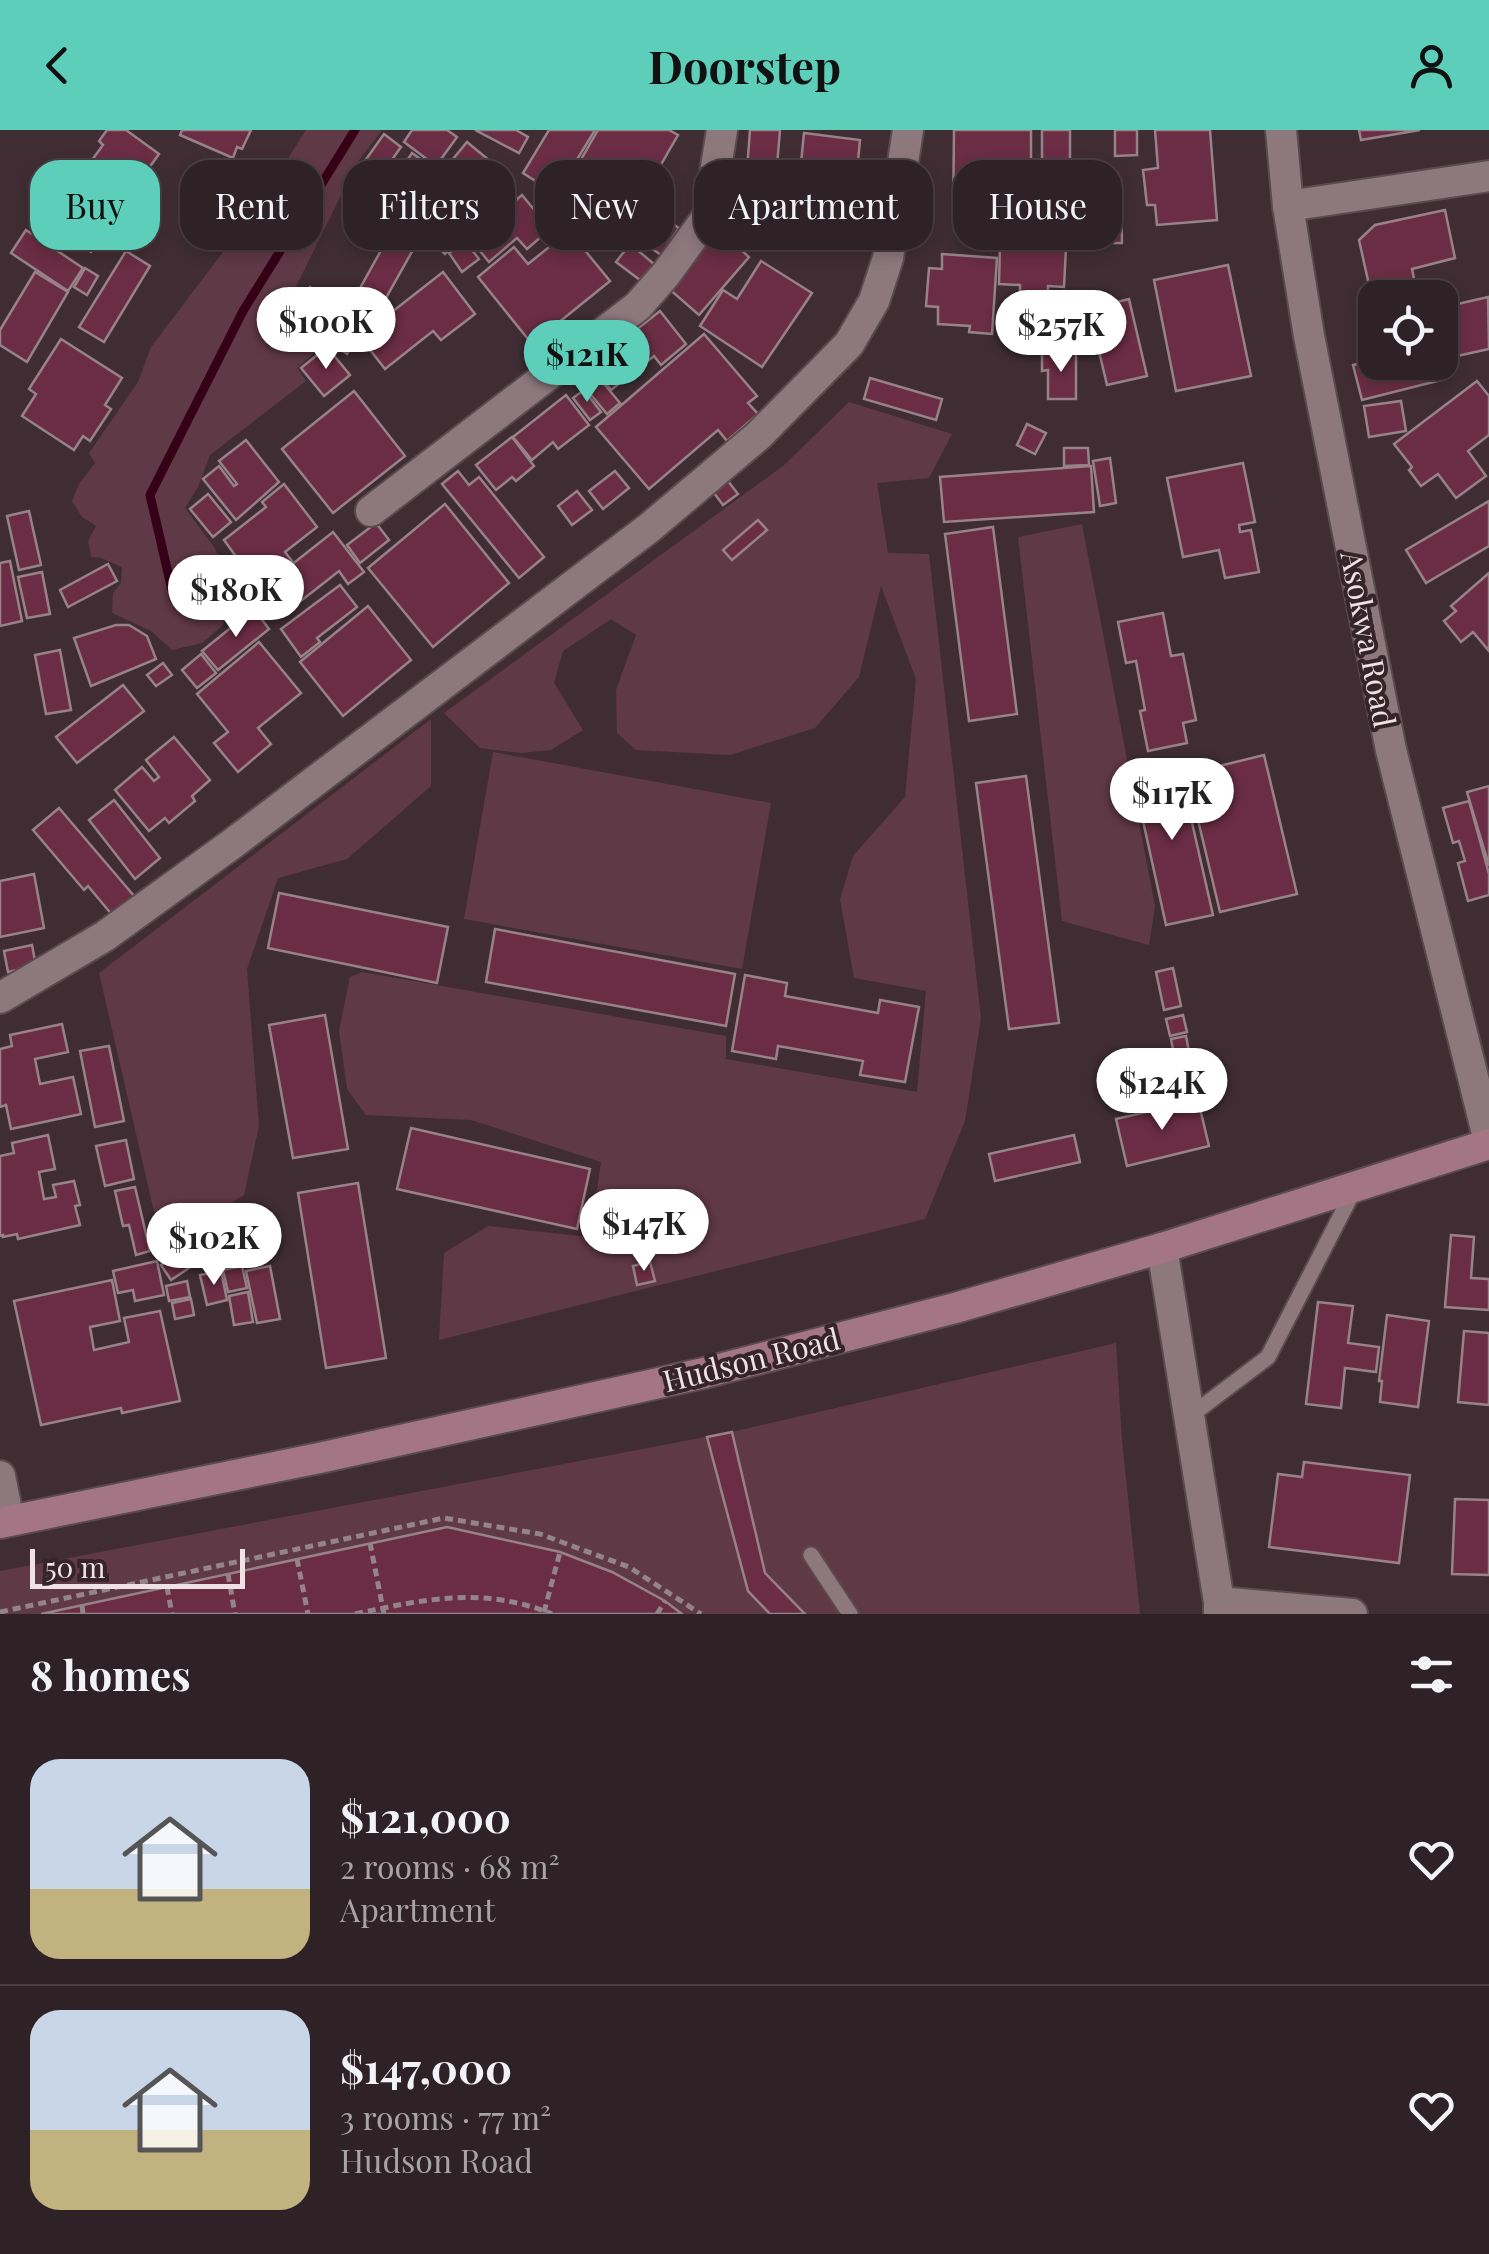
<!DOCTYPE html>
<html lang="en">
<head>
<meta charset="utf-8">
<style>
  :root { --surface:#2f2226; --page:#372a2e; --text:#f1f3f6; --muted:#a7a4a7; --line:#4a3f43; --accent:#5dceb9 }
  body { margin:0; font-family:"Playfair Display",serif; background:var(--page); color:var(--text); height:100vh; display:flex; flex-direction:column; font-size:38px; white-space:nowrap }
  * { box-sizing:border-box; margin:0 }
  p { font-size:32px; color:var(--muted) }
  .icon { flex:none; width:55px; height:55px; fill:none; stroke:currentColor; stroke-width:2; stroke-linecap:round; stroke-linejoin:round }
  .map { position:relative; height:1484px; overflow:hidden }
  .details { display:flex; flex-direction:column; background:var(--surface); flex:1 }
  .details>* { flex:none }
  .guide { position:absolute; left:30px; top:30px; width:1430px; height:90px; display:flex; gap:20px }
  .fabs { position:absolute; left:1358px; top:150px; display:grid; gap:20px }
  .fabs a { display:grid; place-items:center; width:100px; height:100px; border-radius:20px; background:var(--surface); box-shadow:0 5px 15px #0003,0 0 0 2px var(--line); font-size:50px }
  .scale { position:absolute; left:30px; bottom:25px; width:215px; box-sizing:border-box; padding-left:10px; border:5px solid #eee2e5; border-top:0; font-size:28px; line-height:35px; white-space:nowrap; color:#eee2e5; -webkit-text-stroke:8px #352429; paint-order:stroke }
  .price { position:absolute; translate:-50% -85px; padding:0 22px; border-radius:35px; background:#fff; color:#222; font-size:32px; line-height:65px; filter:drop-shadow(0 2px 5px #0008) }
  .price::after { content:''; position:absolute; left:50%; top:60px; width:30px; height:22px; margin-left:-15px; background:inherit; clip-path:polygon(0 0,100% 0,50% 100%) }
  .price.active { background:var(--accent); color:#111 }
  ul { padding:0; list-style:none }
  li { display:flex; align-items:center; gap:30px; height:250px; padding:0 30px }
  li+li { border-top:2px solid var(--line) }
  li span { display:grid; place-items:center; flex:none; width:280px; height:200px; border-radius:30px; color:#555 }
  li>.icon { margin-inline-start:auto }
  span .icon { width:120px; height:120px; fill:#fffc; stroke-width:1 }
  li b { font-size:42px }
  h2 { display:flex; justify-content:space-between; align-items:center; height:120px; padding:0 30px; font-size:42px }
  .tag { padding:0 35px; border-radius:30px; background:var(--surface); box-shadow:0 5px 15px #0003,0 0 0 2px var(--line); font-size:35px; line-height:90px }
  .tag.active { background:var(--accent); color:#111 }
  header { display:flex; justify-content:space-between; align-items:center; height:130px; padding:0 30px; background:var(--accent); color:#111; font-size:45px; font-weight:700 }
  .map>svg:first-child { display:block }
  .green { fill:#603946 }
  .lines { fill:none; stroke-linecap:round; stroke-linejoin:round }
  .stream { stroke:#360017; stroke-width:9 }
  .building { fill:#6a2d43; stroke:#978287; stroke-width:2.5 }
  .lane-casing { stroke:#5a4b4f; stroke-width:19 }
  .street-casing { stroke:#5a4b4f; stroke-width:34 }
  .secondary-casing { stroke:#5a4b4f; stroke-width:34 }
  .path { stroke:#938489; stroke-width:5; stroke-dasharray:8 5; stroke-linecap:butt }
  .lane { stroke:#8d787e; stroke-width:15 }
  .street { stroke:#8d787e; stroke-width:30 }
  .secondary { stroke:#a47685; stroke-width:30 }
  .labels { text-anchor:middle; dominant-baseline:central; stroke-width:8; stroke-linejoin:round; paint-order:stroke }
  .street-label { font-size:30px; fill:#eee2e5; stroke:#352429 }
</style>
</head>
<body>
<header><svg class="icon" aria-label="back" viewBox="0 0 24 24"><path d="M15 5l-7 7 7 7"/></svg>Doorstep<svg class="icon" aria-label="person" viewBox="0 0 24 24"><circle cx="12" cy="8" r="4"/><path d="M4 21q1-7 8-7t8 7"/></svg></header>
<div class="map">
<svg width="1489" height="1484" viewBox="0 0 1489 1484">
  <rect width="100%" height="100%" fill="#3f2d33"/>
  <g class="green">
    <polygon points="306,0 382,0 357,33 283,183 320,218 297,238 306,251 210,325 198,357 185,378 214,417 225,438 233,469 223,495 202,513 172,520 151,501 112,483 113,463 121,453 122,437 101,428 91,427 88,411 96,396 82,387 72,371 79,354 95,333 89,323 138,252 151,217 255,80"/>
    <polygon points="849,272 952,304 929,348 877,353 888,423 929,424 981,888 965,991 925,1089 439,1210 444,1123 488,1096 590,1107 601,1032 471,990 366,985 347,959 339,901 350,847 362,842 726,906 726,929 917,962 926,861 854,848 840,769 853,726 905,667 916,549 881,456 859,547 815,598 730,625 636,620 617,603 616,560 636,505 611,489 563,521 554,553 583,600 551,620 521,623 480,618 444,583 783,336"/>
    <polygon points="1082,394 1155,776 1149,815 1062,791 1018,407"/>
    <polygon points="431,589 431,656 347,729 278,748 247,839 259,996 244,1065 204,1090 160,1108 99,843"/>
    <polygon points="493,622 771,673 742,839 464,789"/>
    <polygon points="1116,1213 1122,1310 1140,1484 0,1484 0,1441 732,1302"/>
  </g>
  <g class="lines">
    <polyline class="stream" points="174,469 150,365 243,181 355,0"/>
  </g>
  <g class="building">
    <polygon points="107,0 126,0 159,24 112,89 71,59 103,15 99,11"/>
    <polygon points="182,0 251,0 242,19 237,17 233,28 180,5"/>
    <polygon points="412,0 447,0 457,7 436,36 404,12"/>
    <polygon points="475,0 516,0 528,7 519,23"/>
    <polygon points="549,0 595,0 556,64 523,43"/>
    <polygon points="598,0 669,0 678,5 622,102 560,66"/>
    <polygon points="750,0 780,0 772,95 743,93"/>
    <polygon points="954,0 1031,0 1031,43 1026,43 1026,89 953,90"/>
    <polygon points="1042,0 1070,0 1070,91 1034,91 1034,36 1042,35"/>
    <polygon points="1115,0 1137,0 1137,25 1115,26"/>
    <polygon points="1155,0 1210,0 1217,90 1157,95 1155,75 1147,75 1143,40 1158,38"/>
    <polygon points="1359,0 1420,0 1361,10"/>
    <polygon points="804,3 860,10 855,63 845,62 841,99 795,94"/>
    <polygon points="384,4 401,17 379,48 362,35"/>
    <polygon points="467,12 514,51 477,96 430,57"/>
    <polygon points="412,23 433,38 408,76 387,61"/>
    <polygon points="372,45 389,55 381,69 363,59"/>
    <polygon points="1093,52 1121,52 1122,113 1094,113"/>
    <polygon points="427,65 466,103 445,124 406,87"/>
    <polygon points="522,65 550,99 527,119 517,108 489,132 470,109"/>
    <polygon points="86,76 111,95 91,122 66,103"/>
    <polygon points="1445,80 1455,128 1412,139 1418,168 1375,168 1375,182 1359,110 1375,95"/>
    <polygon points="662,87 679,98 661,125 644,113"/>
    <polygon points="394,97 418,111 378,182 354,169"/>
    <polygon points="26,100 83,138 68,161 11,123"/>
    <polygon points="719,100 749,127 699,185 668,158"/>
    <polygon points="569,101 610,151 532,214 478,147 514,117 528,134"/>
    <polygon points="465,111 479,129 462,142 449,123"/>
    <polygon points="630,114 654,134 640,150 616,132"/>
    <polygon points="1000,115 1066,118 1064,157 1048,156 1048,165 1020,163 1020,155 999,154"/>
    <polygon points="126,121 150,136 104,212 79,197"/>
    <polygon points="942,124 997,128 992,204 969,202 970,196 938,194 938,177 926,176 929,138 942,139"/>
    <polygon points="761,131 812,163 762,237 700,196 723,160 737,169"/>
    <polygon points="1228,135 1251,246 1176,261 1154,150"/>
    <polygon points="85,138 98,146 87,165 74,157"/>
    <polygon points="35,142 68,162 27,232 0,215 0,200"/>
    <polygon points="443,142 475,184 441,210 433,201 385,239 360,207"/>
    <polygon points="310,157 345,180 326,209 291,185"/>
    <polygon points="1488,167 1489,219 1448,228 1445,212 1440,213 1440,178"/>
    <polygon points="1129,169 1147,246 1107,255 1089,179"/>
    <polygon points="353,176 371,189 347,224 329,211"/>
    <polygon points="660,181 686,214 661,235 654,226 611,260 591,235"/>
    <polygon points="704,204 757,266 748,273 758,284 727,311 718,300 649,359 596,297"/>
    <polygon points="61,209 122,248 105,275 111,279 90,311 83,306 74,320 22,286 36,264 29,259"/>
    <polygon points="327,217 350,245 324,266 301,238"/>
    <polygon points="1076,222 1076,269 1048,269 1048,240 1042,241 1042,223"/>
    <polygon points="1440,229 1445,249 1362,270 1353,235 1375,230 1375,232 1440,232"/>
    <polygon points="590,237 620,273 607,284 577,248"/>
    <polygon points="870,248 942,269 936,290 864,269"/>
    <polygon points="1477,251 1489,266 1489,305 1468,321 1486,346 1456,368 1438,344 1421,356 1409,340 1412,337 1394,314"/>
    <polygon points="584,260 601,282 590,290 573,268"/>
    <polygon points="354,261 405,326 333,383 282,319"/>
    <polygon points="566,265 589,295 558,319 553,312 532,330 513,307"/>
    <polygon points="1401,271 1406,301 1369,307 1364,276"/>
    <polygon points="1027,294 1046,303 1035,324 1017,315"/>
    <polygon points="512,307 534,336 516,351 512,347 496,360 476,335"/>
    <polygon points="246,310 279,352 236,390 203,349 219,336 234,356 237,354 219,331"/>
    <polygon points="1064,318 1088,318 1089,335 1064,336"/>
    <polygon points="1110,328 1116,373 1100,376 1093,331"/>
    <polygon points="1243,333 1255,392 1239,395 1240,402 1251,400 1259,442 1225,448 1219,420 1183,427 1167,348"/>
    <polygon points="1091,336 1094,382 944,392 940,347"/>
    <polygon points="458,341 469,355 479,347 544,427 519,448 442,354"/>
    <polygon points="615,341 629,358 603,379 589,361"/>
    <polygon points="728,351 738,364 723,375 714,363"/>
    <polygon points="284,354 317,397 285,422 292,431 258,457 224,410 266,377 262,372"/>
    <polygon points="577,361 592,380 572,395 558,376"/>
    <polygon points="208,364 231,392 213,407 190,379"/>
    <polygon points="1489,371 1489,416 1426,453 1406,420"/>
    <polygon points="445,374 509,453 433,517 368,438"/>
    <polygon points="29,381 41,435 19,440 7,386"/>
    <polygon points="758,390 767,400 732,430 723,420"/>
    <polygon points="376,393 389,410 360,433 347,415"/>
    <polygon points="993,397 1017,584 969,591 945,404"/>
    <polygon points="333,402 364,442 348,454 339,441 297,474 276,447"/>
    <polygon points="10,431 22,491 0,496 0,433"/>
    <polygon points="108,434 117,451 68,477 60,460"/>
    <polygon points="42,442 50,484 27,488 18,447"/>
    <polygon points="1489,443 1489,521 1473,502 1461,512 1444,491 1456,481 1451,476"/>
    <polygon points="340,455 357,477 317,508 320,512 301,527 281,499"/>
    <polygon points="368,476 411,530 343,586 300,532"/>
    <polygon points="254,479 269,499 218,540 202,521"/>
    <polygon points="1163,483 1171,526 1183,524 1196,590 1183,593 1187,613 1148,621 1140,581 1145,580 1136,531 1126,533 1118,492"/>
    <polygon points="116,495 129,495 147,506 156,529 91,556 74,508"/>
    <polygon points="259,512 301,563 258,598 271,614 238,642 214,613 228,602 197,564"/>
    <polygon points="60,520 71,580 46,584 35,525"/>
    <polygon points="201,524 216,543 197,558 182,540"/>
    <polygon points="163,533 172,545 156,556 147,545"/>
    <polygon points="123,555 144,581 77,633 56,607"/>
    <polygon points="174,607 210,650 192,666 195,671 169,693 165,688 149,701 115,660 142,637 154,651 159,647 146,630"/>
    <polygon points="1264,625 1297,764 1220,782 1187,644"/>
    <polygon points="1178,631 1213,785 1166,795 1132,641"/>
    <polygon points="1026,646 1059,893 1009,899 976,653"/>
    <polygon points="1489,656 1489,736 1467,662"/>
    <polygon points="114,670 160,728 135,749 89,690"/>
    <polygon points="1469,671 1489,744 1489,765 1468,771 1458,733 1465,731 1459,711 1453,713 1443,678"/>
    <polygon points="59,678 135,767 113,786 88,756 84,760 33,700"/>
    <polygon points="34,744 44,798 0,807 0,751"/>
    <polygon points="279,763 448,797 437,853 268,818"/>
    <polygon points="495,799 735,844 726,896 486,852"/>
    <polygon points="32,815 36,836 8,842 4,821"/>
    <polygon points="1173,838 1181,876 1164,880 1156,842"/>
    <polygon points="745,845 787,853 785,866 878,883 880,870 919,877 905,952 860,945 863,931 778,916 776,929 732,921"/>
    <polygon points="325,885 348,1019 293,1028 269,895"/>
    <polygon points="1183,885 1187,902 1170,906 1166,889"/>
    <polygon points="62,894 68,922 35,929 40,954 73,947 81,984 11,999 6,975 0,977 0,919 12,916 10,905"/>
    <polygon points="1186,906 1189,922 1174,925 1171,909"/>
    <polygon points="109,916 124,991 95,997 80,921"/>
    <polygon points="1198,970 1209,1016 1127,1036 1116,989"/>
    <polygon points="411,998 590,1039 577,1099 397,1059"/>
    <polygon points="48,1005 55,1039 39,1042 44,1069 56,1067 53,1055 74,1051 80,1075 75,1076 80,1095 18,1109 17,1104 3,1107 3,1105 0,1106 0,1026 14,1023 12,1013"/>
    <polygon points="1074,1005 1080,1032 995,1051 989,1024"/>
    <polygon points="126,1010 134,1049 105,1056 96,1016"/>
    <polygon points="358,1053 386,1228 326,1238 298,1063"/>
    <polygon points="135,1057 150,1121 136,1125 129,1095 123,1096 115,1061"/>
    <polygon points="215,1096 225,1108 195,1134 185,1123"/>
    <polygon points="1451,1105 1474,1107 1471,1148 1489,1149 1489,1180 1445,1177"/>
    <polygon points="264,1112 267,1128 247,1132 244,1115"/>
    <polygon points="182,1121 192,1136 171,1150 161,1135"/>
    <polygon points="157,1131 164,1165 135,1171 133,1160 118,1163 113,1141"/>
    <polygon points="650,1132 655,1151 637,1155 633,1136"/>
    <polygon points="242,1136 247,1158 228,1162 223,1140"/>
    <polygon points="270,1136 280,1189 257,1193 246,1141"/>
    <polygon points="221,1141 227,1170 207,1175 200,1145"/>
    <polygon points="112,1150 120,1191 90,1197 94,1220 129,1212 124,1188 160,1181 180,1271 122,1283 121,1278 41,1295 14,1171"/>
    <polygon points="187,1151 190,1167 169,1171 166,1156"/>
    <polygon points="248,1162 253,1192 234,1195 229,1166"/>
    <polygon points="191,1169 194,1185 175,1189 172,1173"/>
    <polygon points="1318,1172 1353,1176 1348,1213 1379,1217 1376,1242 1345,1238 1341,1278 1306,1274"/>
    <polygon points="1387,1185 1429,1191 1418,1277 1380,1272 1382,1251 1379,1251"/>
    <polygon points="1464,1201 1489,1203 1489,1275 1458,1272"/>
    <polygon points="732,1302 765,1443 805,1484 770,1484 748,1461 707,1307"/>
    <polygon points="1304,1332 1410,1345 1399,1433 1269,1417 1278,1344 1302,1347"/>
    <polygon points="1455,1369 1489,1370 1489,1445 1452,1444"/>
    <polygon points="447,1397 560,1422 612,1442 665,1471 682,1484 41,1484"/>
  </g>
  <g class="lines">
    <g class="lane-casing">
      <g id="lane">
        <polyline points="1190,1286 1268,1227 1354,1060"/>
        <polyline points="811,1425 850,1484"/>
      </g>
    </g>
    <g class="street-casing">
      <g id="street">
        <polyline points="1281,0 1288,76 1309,206 1391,620 1489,1011"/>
        <polyline points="1288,76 1489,46"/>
        <polyline points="371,381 638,176 666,144 708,86 722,0"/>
        <polyline points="0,868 105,806 232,714 649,398 758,306 849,214 874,171 888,128 908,0"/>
        <polyline points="1162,1118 1219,1472 1219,1484"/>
        <polyline points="0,1346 9,1391"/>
        <polyline points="1219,1472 1352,1484"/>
      </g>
    </g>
    <g class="secondary-casing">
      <polyline id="secondary" points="0,1393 324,1327 704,1243 955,1178 1162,1118 1489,1014"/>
    </g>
    <g class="path">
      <polyline points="370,1413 384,1484"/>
      <polyline points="297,1429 308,1484"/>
      <polyline points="228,1444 235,1484"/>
      <polyline points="167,1457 172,1484"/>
      <polyline points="82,1475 83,1484"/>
      <polyline points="0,1482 444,1388 540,1404 629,1437 701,1484"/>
      <polyline points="544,1482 560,1422"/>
      <path d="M355 1484C425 1469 483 1456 552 1484"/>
      <polyline points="657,1484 665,1471"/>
    </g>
    <use href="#lane" class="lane"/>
    <use href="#street" class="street"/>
    <use href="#secondary" class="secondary"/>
  </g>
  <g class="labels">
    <g class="street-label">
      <text transform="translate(1369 509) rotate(79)">Asokwa Road</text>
      <text transform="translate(751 1229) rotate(-14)">Hudson Road</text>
    </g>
  </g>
</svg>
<div class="fabs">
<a><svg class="icon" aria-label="locate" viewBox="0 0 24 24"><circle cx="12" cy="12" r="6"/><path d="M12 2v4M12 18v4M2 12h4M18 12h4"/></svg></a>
</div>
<div class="scale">50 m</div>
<b class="price" style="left:326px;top:242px">$100K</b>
<b class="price" style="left:1061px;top:245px">$257K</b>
<b class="price active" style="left:587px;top:275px">$121K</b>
<b class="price" style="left:236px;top:510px">$180K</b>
<b class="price" style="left:1172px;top:713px">$117K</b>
<b class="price" style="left:1162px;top:1003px">$124K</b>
<b class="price" style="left:644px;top:1144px">$147K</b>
<b class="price" style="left:214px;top:1158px">$102K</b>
<div class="guide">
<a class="tag active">Buy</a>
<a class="tag">Rent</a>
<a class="tag">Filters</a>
<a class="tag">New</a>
<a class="tag">Apartment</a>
<a class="tag">House</a>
</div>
</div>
<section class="details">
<h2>8 homes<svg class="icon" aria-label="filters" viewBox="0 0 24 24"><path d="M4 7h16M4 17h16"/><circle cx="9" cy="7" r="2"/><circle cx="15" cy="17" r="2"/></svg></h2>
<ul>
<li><span style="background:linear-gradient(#c9d6e8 65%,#c2b280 0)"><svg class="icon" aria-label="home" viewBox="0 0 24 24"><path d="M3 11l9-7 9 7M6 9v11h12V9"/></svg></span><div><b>$121,000</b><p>2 rooms · 68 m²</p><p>Apartment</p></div><svg class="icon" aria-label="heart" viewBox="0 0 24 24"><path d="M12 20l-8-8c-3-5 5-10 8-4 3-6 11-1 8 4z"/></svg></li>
<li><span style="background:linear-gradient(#c9d6e8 60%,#c2b280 0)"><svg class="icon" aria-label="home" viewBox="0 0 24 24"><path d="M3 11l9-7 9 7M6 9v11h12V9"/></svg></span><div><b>$147,000</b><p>3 rooms · 77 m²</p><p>Hudson Road</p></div><svg class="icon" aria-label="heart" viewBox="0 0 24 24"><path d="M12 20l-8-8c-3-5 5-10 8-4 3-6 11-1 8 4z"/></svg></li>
</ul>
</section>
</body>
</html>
